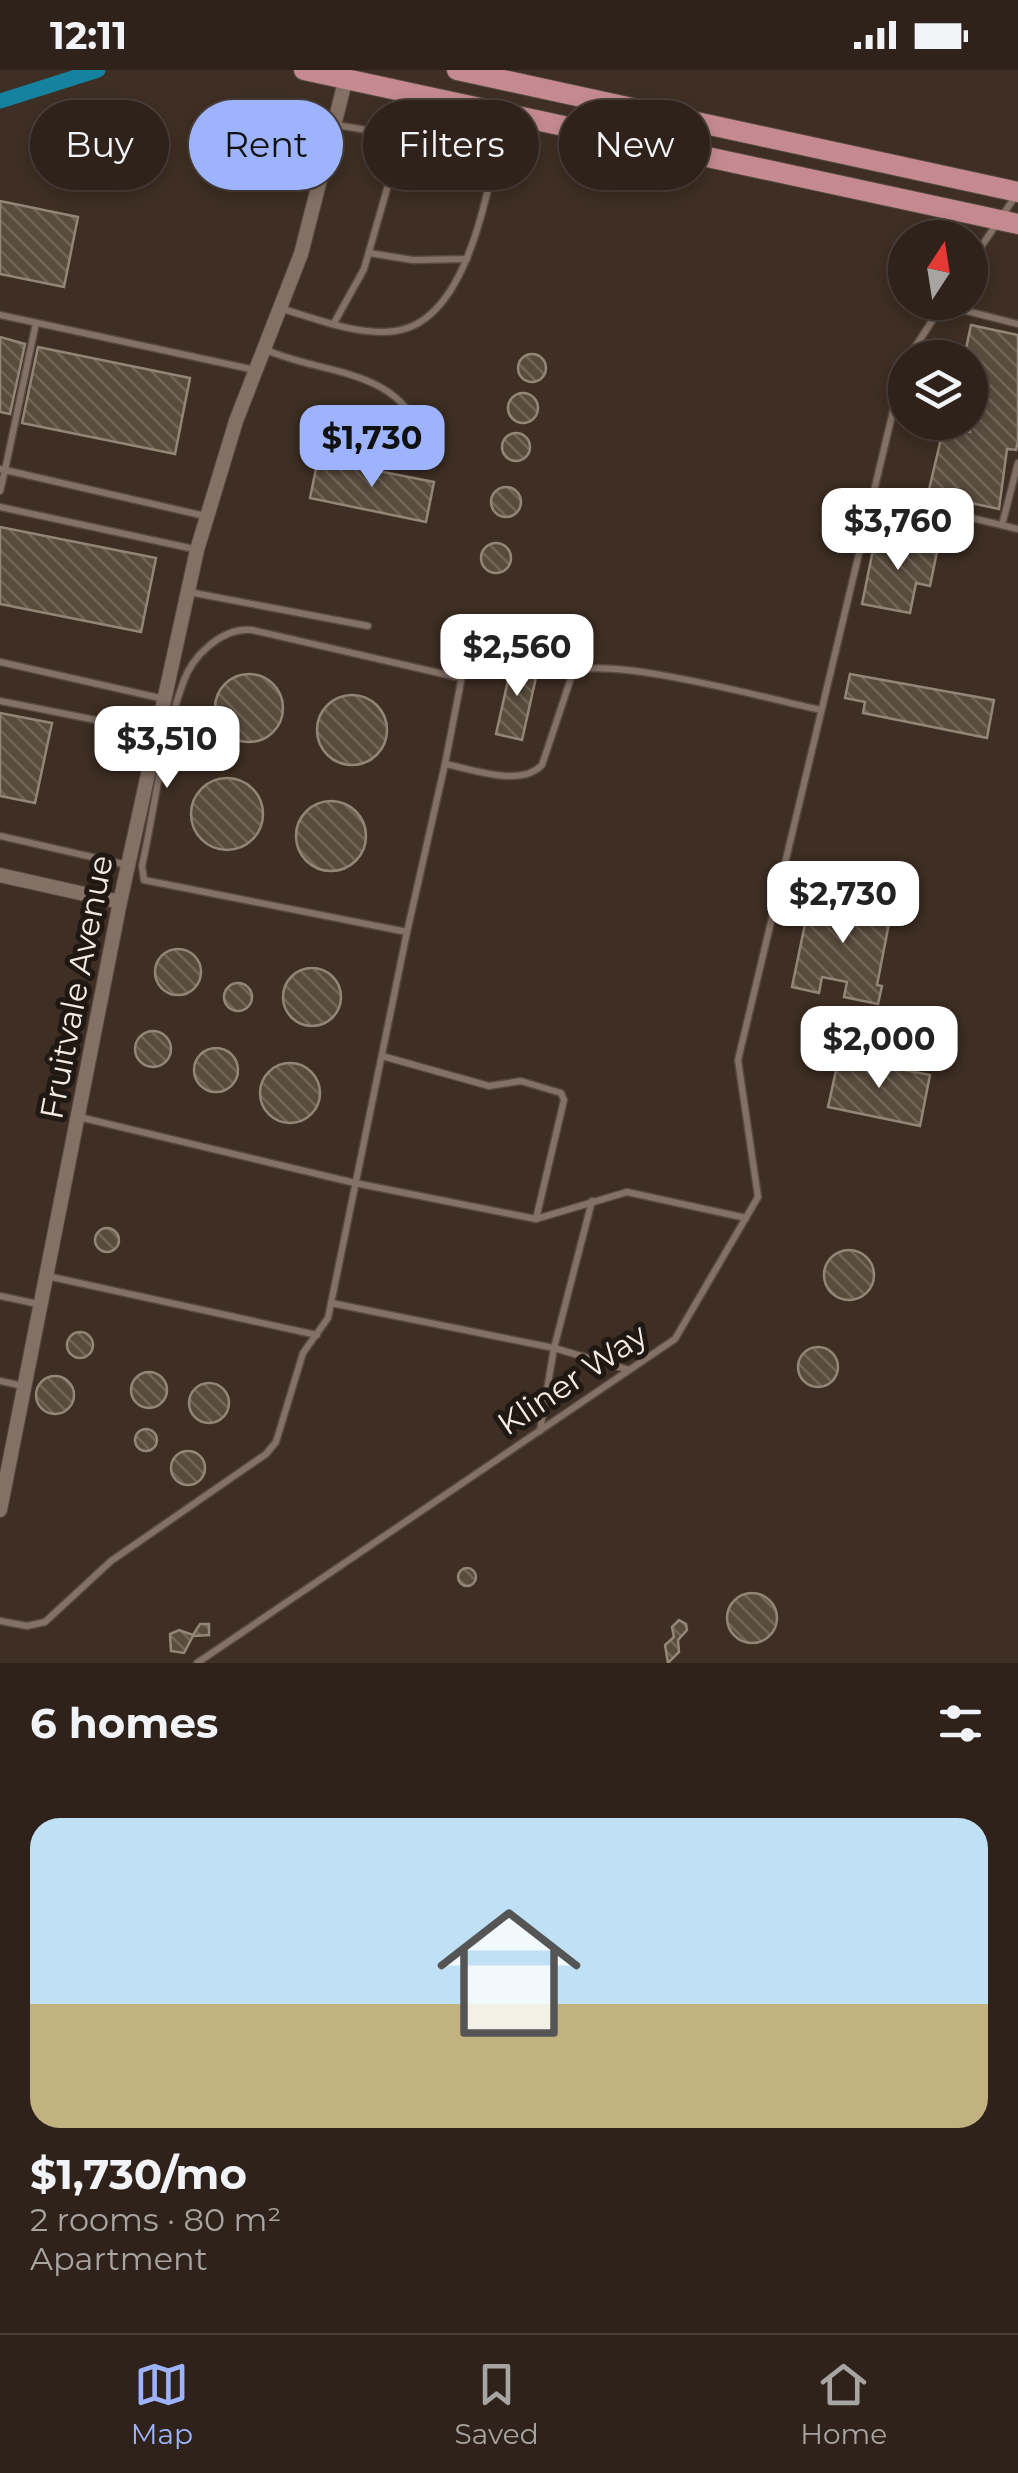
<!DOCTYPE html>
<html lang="en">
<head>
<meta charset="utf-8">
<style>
  :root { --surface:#2e221a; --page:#362a23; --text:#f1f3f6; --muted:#a7a4a2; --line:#493f39; --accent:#9db4fd }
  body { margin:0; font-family:Montserrat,sans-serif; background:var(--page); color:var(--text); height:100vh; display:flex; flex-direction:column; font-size:38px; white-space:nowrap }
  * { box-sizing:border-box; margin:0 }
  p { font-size:32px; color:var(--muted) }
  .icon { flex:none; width:55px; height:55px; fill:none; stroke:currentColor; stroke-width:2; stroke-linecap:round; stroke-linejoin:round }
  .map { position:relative; height:1593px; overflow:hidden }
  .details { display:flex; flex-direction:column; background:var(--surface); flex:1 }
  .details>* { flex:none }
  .top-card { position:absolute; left:30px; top:30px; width:960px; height:90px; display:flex; gap:20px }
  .needle { width:65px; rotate:12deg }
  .fabs { position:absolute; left:888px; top:150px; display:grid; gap:20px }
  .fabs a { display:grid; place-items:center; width:100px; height:100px; border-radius:50%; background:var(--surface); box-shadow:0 5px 15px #0003,0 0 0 2px var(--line); font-size:50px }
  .price { position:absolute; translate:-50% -85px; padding:0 22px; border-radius:20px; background:#fff; color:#222; font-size:32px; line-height:65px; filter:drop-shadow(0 2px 5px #0008) }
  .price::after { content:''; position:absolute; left:50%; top:60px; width:30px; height:22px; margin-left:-15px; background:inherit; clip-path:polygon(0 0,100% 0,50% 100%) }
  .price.current { background:var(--accent); color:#111 }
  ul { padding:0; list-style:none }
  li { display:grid; align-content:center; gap:20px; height:530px; padding:0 30px }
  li+li { border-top:2px solid var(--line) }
  li span { display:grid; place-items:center; height:310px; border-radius:30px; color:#555 }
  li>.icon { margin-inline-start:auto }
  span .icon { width:180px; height:180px; fill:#fffc; stroke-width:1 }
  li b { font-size:42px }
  h2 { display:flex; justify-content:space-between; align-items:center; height:120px; padding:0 30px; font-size:42px }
  .chip { padding:0 35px; border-radius:45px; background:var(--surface); box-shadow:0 5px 15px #0003,0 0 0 2px var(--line); font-size:35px; line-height:90px }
  .chip.current { background:var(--accent); color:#111 }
  .status { display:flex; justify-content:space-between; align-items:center; height:70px; padding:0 50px; background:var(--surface); direction:ltr }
  .status svg { height:28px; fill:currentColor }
  .tab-bar { display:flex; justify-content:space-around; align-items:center; height:140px; border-top:2px solid var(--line); background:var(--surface); font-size:28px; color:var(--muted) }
  .tab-bar a { display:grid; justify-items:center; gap:5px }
  .tab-bar .current { color:var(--accent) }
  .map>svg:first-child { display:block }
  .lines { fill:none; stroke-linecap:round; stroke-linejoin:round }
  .canal { stroke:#15839f; stroke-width:15 }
  .building { fill:url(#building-back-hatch); stroke:#948676; stroke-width:2.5 }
  .lane-casing { stroke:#564940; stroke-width:9 }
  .street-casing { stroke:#564940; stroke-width:16 }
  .primary-casing { stroke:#564940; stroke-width:22 }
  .lane { stroke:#847166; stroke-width:6 }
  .street { stroke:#847166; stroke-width:14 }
  .primary { stroke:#c48a90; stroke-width:20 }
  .labels { text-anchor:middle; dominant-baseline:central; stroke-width:10; stroke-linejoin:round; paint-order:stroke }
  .street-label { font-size:32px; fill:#f5eae4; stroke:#1f1813 }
</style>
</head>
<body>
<div class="status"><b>12:11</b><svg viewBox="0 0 49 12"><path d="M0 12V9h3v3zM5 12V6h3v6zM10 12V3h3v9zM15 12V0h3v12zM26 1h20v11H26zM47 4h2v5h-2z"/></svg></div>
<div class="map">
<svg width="1018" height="1593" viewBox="0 0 1018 1593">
  <defs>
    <pattern id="building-back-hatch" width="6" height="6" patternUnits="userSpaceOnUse" patternTransform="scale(2.5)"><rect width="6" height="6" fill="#584c3d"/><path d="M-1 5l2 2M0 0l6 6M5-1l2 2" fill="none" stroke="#716659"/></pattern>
  </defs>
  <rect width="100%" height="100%" fill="#3e2e23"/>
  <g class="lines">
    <polyline class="canal" points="0,31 98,0"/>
  </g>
  <g class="building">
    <polygon points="0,131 78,147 64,217 0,204"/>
    <polygon points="971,255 1018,265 1018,371 1016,380 1007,379 999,439 928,424 944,356 970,362 970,288 964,288"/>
    <polygon points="0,267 25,274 10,344 0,342"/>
    <polygon points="38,277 190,308 175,384 22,353"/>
    <circle cx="532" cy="298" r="14"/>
    <circle cx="523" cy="338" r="15"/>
    <circle cx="516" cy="377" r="14"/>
    <polygon points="318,389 434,412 426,452 310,428"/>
    <circle cx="506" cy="432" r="15"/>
    <polygon points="0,457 156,488 141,562 0,534"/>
    <polygon points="876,465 938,477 930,516 916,513 910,543 862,534"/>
    <circle cx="496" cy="488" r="15"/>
    <polygon points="513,588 539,594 522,670 496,664"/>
    <polygon points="850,604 994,630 987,668 863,643 865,632 845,628"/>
    <circle cx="249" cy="638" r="34"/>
    <circle cx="352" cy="660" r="35"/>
    <polygon points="0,643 52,653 35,733 0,726"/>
    <circle cx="227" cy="744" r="36"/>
    <circle cx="331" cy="766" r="35"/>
    <polygon points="812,820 892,838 877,915 882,916 878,934 844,927 847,912 822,907 819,923 792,917"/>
    <circle cx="178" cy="902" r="23"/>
    <circle cx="312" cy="927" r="29"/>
    <circle cx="238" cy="927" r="14"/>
    <circle cx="153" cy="979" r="18"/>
    <circle cx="216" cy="1000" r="22"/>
    <polygon points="839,987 930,1005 920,1056 828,1037"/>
    <circle cx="290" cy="1023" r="30"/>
    <circle cx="107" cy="1170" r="12"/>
    <circle cx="849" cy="1205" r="25"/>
    <circle cx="80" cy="1275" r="13"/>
    <circle cx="818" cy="1297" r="20"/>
    <circle cx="149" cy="1320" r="18"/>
    <circle cx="55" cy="1325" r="19"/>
    <circle cx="209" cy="1333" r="20"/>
    <circle cx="146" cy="1370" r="11"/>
    <circle cx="188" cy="1398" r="17"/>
    <circle cx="467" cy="1507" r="9"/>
    <circle cx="752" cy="1548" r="25"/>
    <polygon points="679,1550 686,1554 687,1560 678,1570 679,1582 668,1593 665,1575 674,1567 672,1557"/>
    <polygon points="200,1554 209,1554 209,1565 193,1566 184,1583 171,1581 170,1564 179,1560 193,1565"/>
  </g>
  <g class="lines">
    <g class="lane-casing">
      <g id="lane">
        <polyline points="336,55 496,81"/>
        <polyline points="369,183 413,190 467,189"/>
        <polyline points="970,193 1017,124"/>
        <polyline points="943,235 1018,254"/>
        <path d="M283 239C317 249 358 266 395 261 471 251 489 110 503 49"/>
        <polyline points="0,245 255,300"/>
        <polyline points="334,253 364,199 393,98 403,27"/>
        <polyline points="919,271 942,288"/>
        <path d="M266 280C322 304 389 298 418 356"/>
        <polyline points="908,288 943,234"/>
        <polyline points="0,399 5,400 36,253"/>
        <polyline points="0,421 5,400 205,446"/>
        <polyline points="872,424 1018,459"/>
        <polyline points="0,437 194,479"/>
        <polyline points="1002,455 1018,393"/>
        <polyline points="189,522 368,556"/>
        <polyline points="0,592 164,629"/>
        <path d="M461 608 252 560C222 557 192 586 183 613 162 671 155 737 142 796L144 810 407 862 445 694C473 699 520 718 542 695L573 602C609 585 773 630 821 640"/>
        <polyline points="0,631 156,662"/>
        <polyline points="445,694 470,565"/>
        <polyline points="0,766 127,795"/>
        <polyline points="382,986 489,1016 521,1011 561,1023 564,1030 536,1149"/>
        <polyline points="79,1047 355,1113 536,1149 627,1122 746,1148"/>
        <polyline points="47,1206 317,1265"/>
        <polyline points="0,1226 38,1234"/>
        <polyline points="331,1233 554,1278 592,1131"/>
        <polyline points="0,1311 23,1316"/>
        <polyline points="540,1361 554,1278 629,1300"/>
        <polyline points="0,1551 27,1556 45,1552 111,1491 266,1384 276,1372 303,1283 328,1248 407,862"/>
        <polyline points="197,1593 675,1269 758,1127 738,990 905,291"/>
      </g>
    </g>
    <g class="street-casing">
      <g id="street">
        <polyline points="0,805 120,832"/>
        <polyline points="0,1440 120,832 197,480 236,351 301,184 346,8"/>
      </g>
    </g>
    <g class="primary-casing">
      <g id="primary">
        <polyline points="304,0 1018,154"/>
        <polyline points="457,0 1018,122"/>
      </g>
    </g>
    <use href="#lane" class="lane"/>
    <use href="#street" class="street"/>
    <use href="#primary" class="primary"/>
  </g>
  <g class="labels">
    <g class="street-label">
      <text transform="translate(76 917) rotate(-79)">Fruitvale Avenue</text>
      <text transform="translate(572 1309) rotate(-34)">Kliner Way</text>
    </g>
  </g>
</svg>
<div class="fabs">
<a><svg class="needle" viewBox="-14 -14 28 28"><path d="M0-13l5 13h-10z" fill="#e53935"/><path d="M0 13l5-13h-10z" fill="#a7a4a2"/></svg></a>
<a><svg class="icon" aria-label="layers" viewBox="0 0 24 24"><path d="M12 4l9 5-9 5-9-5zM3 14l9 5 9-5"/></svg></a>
</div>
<b class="price current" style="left:372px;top:420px">$1,730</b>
<b class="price" style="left:898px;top:503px">$3,760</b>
<b class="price" style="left:517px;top:629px">$2,560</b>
<b class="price" style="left:167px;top:721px">$3,510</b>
<b class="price" style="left:843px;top:876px">$2,730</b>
<b class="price" style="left:879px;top:1021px">$2,000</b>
<div class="top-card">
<a class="chip">Buy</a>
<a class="chip current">Rent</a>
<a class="chip">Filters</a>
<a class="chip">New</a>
</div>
</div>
<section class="details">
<h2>6 homes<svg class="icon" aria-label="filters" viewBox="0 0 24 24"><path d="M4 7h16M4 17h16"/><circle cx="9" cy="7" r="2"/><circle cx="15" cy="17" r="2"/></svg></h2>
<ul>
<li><span style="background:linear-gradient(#bfe0f5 60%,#c2b280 0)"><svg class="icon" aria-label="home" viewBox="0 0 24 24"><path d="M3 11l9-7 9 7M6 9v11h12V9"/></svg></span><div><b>$1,730/mo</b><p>2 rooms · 80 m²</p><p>Apartment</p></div></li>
</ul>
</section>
<nav class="tab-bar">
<a class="current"><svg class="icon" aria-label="map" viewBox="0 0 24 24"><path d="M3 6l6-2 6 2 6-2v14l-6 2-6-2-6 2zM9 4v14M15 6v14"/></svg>Map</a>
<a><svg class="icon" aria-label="saved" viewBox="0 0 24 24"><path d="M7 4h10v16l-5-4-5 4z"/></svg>Saved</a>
<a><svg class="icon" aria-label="home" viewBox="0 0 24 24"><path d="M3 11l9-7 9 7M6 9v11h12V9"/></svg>Home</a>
</nav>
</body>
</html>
